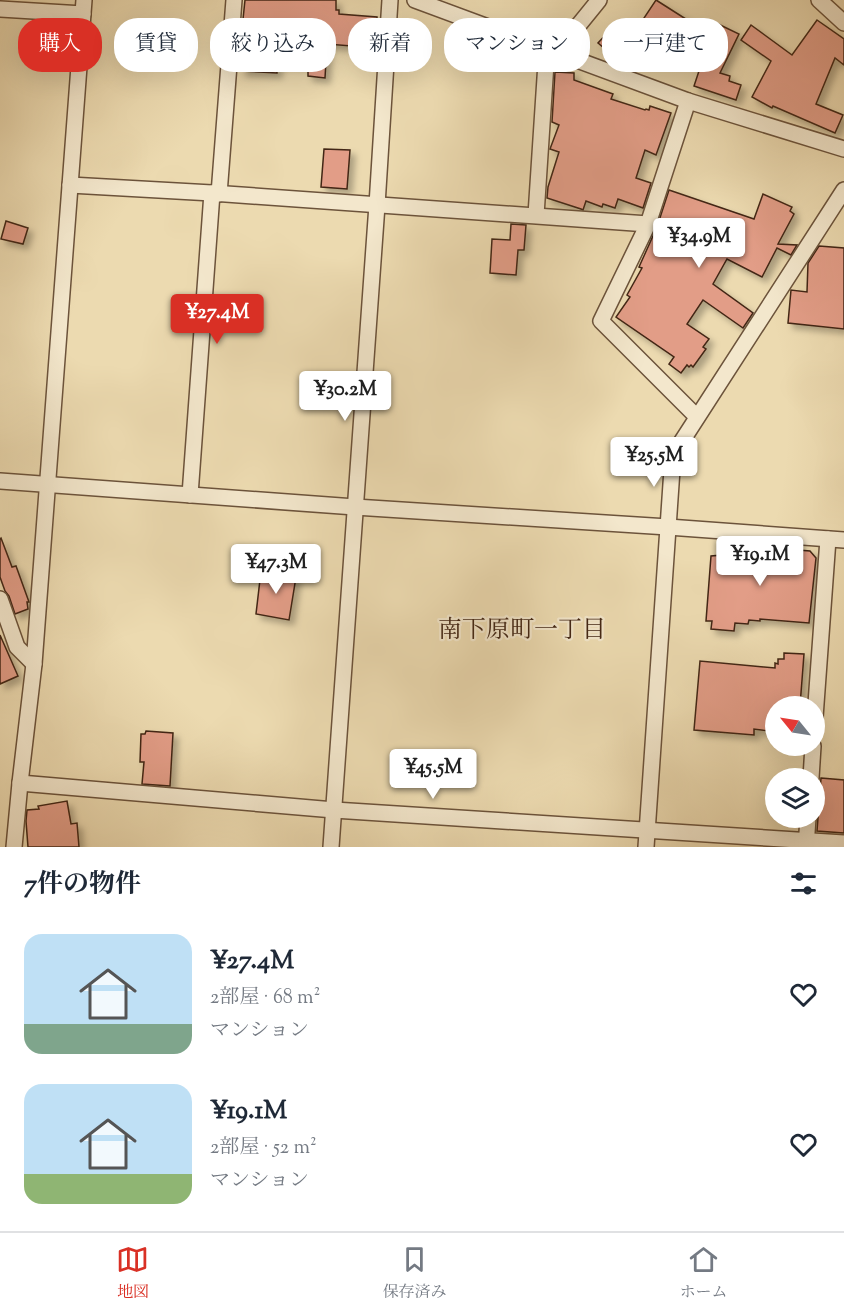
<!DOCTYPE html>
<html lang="ja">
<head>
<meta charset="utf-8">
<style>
  :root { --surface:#fff; --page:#f6f6f7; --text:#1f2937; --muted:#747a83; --line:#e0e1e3; --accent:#d93025 }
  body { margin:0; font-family:"Sorts Mill Goudy","Noto Serif JP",serif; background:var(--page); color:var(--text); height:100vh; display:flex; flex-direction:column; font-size:22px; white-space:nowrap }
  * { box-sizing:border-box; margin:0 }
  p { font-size:20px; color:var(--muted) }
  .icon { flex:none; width:33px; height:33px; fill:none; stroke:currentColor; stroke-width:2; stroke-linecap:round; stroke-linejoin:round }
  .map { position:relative; height:847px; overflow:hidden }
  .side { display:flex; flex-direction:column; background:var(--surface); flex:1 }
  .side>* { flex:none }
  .banner { position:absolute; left:18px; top:18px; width:808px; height:54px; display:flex; gap:12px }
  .needle { width:39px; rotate:300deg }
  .controls { position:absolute; left:765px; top:696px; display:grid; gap:12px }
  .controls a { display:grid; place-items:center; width:60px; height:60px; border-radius:50%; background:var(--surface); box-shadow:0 6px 24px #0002; font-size:30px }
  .price { position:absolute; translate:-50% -51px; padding:0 14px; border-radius:6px; background:#fff; color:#222; font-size:20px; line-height:39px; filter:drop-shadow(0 2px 3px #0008) }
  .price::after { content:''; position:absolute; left:50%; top:36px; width:18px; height:14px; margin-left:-9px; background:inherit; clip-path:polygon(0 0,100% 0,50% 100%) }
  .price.active { background:var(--accent); color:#fff }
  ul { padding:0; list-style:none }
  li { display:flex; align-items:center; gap:18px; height:150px; padding:0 24px }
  li span { display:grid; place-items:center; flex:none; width:168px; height:120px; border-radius:18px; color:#555 }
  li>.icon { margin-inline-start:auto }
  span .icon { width:72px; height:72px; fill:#fffc; stroke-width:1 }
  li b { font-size:26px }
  h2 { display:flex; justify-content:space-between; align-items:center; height:72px; padding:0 24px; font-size:26px }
  .pill { padding:0 21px; border-radius:24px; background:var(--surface); box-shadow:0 6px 24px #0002; font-size:21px; line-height:54px }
  .pill.active { background:var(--accent); color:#fff }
  .tab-bar { display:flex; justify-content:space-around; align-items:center; height:84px; border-top:2px solid var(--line); background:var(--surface); font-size:16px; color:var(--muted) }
  .tab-bar a { display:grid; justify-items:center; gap:3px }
  .tab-bar .active { color:var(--accent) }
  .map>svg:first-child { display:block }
  .building { fill:#e29d87; stroke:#422614; stroke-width:1.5; filter:url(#shadow) }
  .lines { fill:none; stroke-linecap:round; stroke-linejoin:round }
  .street-casing { stroke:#6c533b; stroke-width:18 }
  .street { stroke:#f3e7cc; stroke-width:15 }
  .labels { text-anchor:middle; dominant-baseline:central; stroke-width:4.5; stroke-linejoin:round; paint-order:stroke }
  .neighbourhood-label { font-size:24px; fill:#422614; stroke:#f3e7cc }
</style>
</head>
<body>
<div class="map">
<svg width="844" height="847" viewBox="0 0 844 847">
  <defs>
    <filter id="shadow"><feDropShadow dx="5" dy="5" stdDeviation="3" flood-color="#0004"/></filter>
  </defs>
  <rect width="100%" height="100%" fill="#ecdab0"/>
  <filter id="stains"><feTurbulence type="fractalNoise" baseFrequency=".00333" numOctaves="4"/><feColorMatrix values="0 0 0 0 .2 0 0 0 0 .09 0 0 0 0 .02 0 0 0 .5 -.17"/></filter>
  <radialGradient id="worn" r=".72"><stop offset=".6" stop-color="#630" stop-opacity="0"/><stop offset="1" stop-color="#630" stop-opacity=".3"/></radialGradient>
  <g class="building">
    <polygon points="245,0 336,0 336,10 339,10 339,14 377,17 377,19 379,19 377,48 327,44 325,78 308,76 308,64 277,63 277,73 241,71 242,58 239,58"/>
    <polygon points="656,0 689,21 674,42 642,21"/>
    <polygon points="817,20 844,39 844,65 835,58 816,104 843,115 835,133 773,106 772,108 752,97 771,61 741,40 751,25 792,55"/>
    <polygon points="714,22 739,34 720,73 730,76 729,81 741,85 736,100 694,86 700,68 693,65"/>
    <polygon points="610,30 622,41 611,54 598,43"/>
    <polygon points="555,72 574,73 574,80 613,94 611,99 645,110 646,109 649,110 650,106 671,113 656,155 645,150 636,178 651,183 643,208 618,199 615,208 603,204 602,207 586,201 583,210 581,209 547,198 548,187 559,152 550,149 559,125 552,122"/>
    <polygon points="324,149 350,150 347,189 321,187"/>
    <polygon points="669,190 754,219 763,194 792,207 790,211 794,214 778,244 797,245 791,255 777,248 762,277 727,259 713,284 753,313 743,328 703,300 687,324 709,339 703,347 706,349 693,367 691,365 689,367 687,365 681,373 669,364 674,357 616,317 630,297 627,295 642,268 639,267 657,227"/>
    <polygon points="6,221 28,228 23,244 1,239"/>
    <polygon points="511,224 526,225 524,250 518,250 516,275 490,273 492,239 510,240"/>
    <polygon points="819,246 844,248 844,329 788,323 791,290 807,292 808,263"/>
    <polygon points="1,538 12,567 16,566 29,602 27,602 28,609 15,614 9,596 5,591 0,577 0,539"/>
    <polygon points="738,545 810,551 816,558 809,623 760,619 760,621 749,620 748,624 735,623 734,631 711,629 712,621 706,621 711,556 722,555 722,554 737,555"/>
    <polygon points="261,571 296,577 289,620 256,614"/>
    <polygon points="0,635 18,676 0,684"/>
    <polygon points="784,653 804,654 800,706 776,706 776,732 754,729 754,735 694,730 700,661 775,668 775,663 778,664 778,659 784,659"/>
    <polygon points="146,731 173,733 170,786 142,784 144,762 140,762 141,734 145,734"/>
    <polygon points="821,778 844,780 844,833 817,831"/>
    <polygon points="67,801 71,824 77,823 79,847 28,847 26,821 27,810 39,809 38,806"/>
  </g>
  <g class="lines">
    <g class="street-casing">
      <g id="street">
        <polyline points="415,0 688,101 844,149"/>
        <polyline points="819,0 844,23"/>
        <polyline points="0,9 83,14"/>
        <polyline points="556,53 599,0"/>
        <polyline points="688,101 648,224 601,321 697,417"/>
        <polyline points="70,185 212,193 648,224"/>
        <polyline points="219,194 234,0"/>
        <polyline points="536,215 546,63 551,51"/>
        <polyline points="0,481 355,507 668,527 844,540"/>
        <polyline points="190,495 212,193"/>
        <polyline points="0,599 17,647 34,664"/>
        <polyline points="814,731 828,539"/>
        <polyline points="811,778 813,746"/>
        <polyline points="20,783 334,810 844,843"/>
        <polyline points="14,847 20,783 34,664 84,0"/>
        <polyline points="331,847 377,205 390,0"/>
        <polyline points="646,847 673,455 844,190"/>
        <polyline points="806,847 808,818"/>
      </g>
    </g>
    <use href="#street" class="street"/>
  </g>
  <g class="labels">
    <g class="neighbourhood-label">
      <text x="522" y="631">南下原町一丁目</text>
    </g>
  </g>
  <rect width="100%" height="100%" filter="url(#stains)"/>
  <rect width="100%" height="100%" fill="url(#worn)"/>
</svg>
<div class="controls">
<a><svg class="needle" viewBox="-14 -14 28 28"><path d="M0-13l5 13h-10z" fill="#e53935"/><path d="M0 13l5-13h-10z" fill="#747a83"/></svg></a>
<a><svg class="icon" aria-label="layers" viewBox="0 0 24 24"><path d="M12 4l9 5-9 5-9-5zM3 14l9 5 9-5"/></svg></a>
</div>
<b class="price" style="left:699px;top:269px">¥34.9M</b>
<b class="price active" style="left:217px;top:345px">¥27.4M</b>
<b class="price" style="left:345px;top:422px">¥30.2M</b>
<b class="price" style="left:654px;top:488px">¥25.5M</b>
<b class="price" style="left:760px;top:587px">¥19.1M</b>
<b class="price" style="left:276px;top:595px">¥47.3M</b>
<b class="price" style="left:433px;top:800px">¥45.5M</b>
<div class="banner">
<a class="pill active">購入</a>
<a class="pill">賃貸</a>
<a class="pill">絞り込み</a>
<a class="pill">新着</a>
<a class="pill">マンション</a>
<a class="pill">一戸建て</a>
</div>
</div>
<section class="side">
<h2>7件の物件<svg class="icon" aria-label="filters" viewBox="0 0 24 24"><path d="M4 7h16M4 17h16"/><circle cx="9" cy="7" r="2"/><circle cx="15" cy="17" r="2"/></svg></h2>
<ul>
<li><span style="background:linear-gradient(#bfe0f5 75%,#7fa58c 0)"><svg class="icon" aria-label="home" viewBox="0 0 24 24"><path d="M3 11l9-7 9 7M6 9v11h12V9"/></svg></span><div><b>¥27.4M</b><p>2部屋 · 68 m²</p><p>マンション</p></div><svg class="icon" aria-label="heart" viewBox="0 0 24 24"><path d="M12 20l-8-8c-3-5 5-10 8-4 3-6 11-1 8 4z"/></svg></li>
<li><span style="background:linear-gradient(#bfe0f5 75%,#8fb573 0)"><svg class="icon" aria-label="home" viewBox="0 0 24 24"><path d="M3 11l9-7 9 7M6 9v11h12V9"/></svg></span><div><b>¥19.1M</b><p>2部屋 · 52 m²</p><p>マンション</p></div><svg class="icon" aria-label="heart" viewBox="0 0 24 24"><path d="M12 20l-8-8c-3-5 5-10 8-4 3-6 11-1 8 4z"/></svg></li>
</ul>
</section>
<nav class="tab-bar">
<a class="active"><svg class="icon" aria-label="map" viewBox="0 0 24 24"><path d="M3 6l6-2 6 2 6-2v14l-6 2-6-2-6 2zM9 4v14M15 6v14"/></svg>地図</a>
<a><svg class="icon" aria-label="saved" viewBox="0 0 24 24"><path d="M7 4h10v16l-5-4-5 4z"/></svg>保存済み</a>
<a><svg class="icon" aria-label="home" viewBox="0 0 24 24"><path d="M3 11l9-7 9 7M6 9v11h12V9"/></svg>ホーム</a>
</nav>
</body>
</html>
